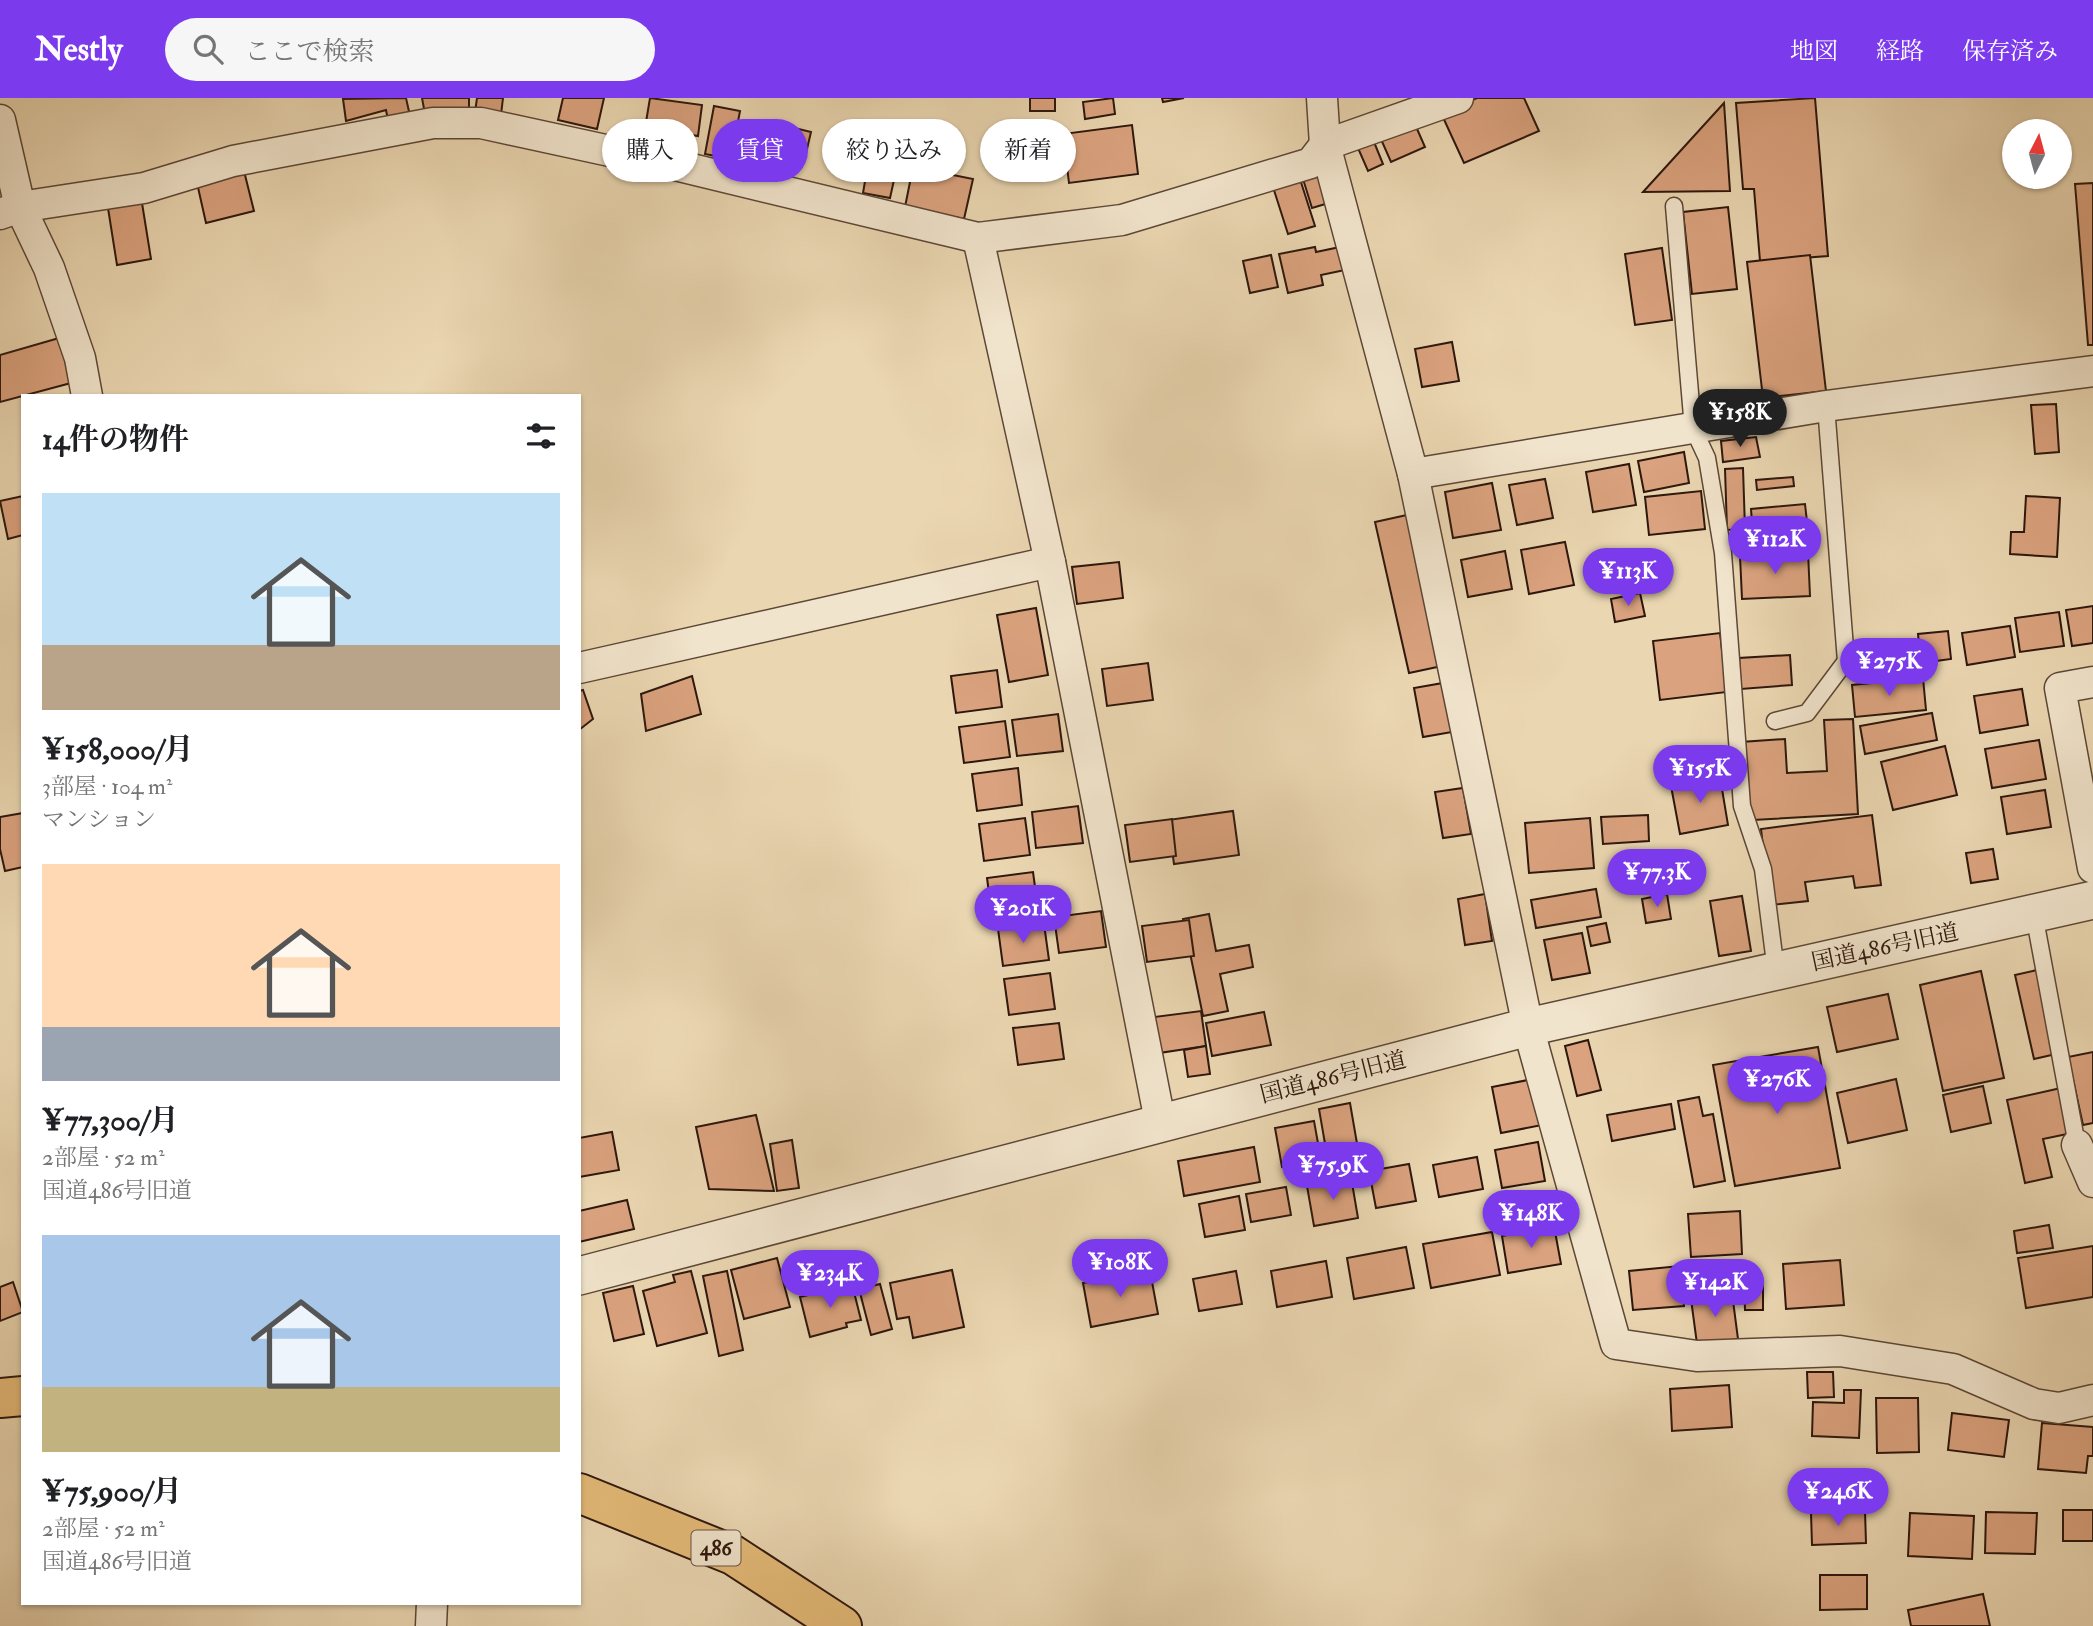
<!DOCTYPE html>
<html lang="ja">
<head>
<meta charset="utf-8">
<style>
  :root { --surface:#fff; --page:#f6f6f6; --text:#202124; --muted:#757577; --accent:#7c3aed }
  body { margin:0; font-family:"IM FELL Double Pica","Noto Serif JP",serif; background:var(--page); color:var(--text); height:100vh; display:flex; flex-direction:column; font-size:26px; white-space:nowrap }
  * { box-sizing:border-box; margin:0 }
  p { font-size:23px; color:var(--muted) }
  .icon { flex:none; width:38px; height:38px; fill:none; stroke:currentColor; stroke-width:2; stroke-linecap:round; stroke-linejoin:round }
  .map { position:relative; flex:1; overflow:hidden }
  .side { position:absolute; left:21px; top:296px; width:560px; height:1211px; display:flex; flex-direction:column; background:var(--surface); border-radius:0px; box-shadow:0 2px 5px #0004 }
  .side>* { flex:none }
  .guide { position:absolute; left:602px; top:21px; width:665px; height:63px; display:flex; gap:14px }
  .needle { width:46px; rotate:6deg }
  .tools { position:absolute; left:2002px; top:21px; display:grid; gap:14px }
  .tools a { display:grid; place-items:center; width:70px; height:70px; border-radius:50%; background:var(--surface); box-shadow:0 2px 5px #0004; font-size:35px }
  .price { position:absolute; translate:-50% -60px; padding:0 16px; border-radius:24px; background:var(--accent); color:#fff; font-size:23px; line-height:46px; filter:drop-shadow(0 2px 4px #0008) }
  .price::after { content:''; position:absolute; left:50%; top:42px; width:21px; height:16px; margin-left:-10px; background:inherit; clip-path:polygon(0 0,100% 0,50% 100%) }
  .price.selected { background:#222; color:#fff }
  ul { padding:0; list-style:none }
  li { display:grid; align-content:center; gap:14px; height:371px; padding:0 21px }
  li span { display:grid; place-items:center; height:217px; border-radius:0px; color:#555 }
  li>.icon { margin-inline-start:auto }
  span .icon { width:126px; height:126px; fill:#fffc; stroke-width:1 }
  li b { font-size:30px }
  h2 { display:flex; justify-content:space-between; align-items:center; height:84px; padding:0 21px; font-size:30px }
  .tag { padding:0 24px; border-radius:32px; background:var(--surface); box-shadow:0 2px 5px #0004; font-size:24px; line-height:63px }
  .tag.selected { background:var(--accent); color:#fff }
  header { display:flex; align-items:center; gap:42px; box-sizing:border-box; height:98px; padding:0 35px; background:var(--accent); color:#fff }
  header strong { font-size:33px }
  nav { display:flex; gap:38px; margin-inline-start:auto; font-size:24px }
  .search { width:490px; height:63px; background:var(--page); display:flex; align-items:center; gap:18px; box-sizing:border-box; padding:0 24px; border-radius:38px; color:var(--muted); font-size:26px }
  .map>svg:first-child { display:block }
  .building { fill:#daa27e; stroke:#2d170d; stroke-width:2 }
  .lines { fill:none; stroke-linecap:round; stroke-linejoin:round }
  .service-casing { stroke:#5c4736; stroke-width:19 }
  .minor-casing { stroke:#5c4736; stroke-width:33 }
  .tertiary-casing { stroke:#5c4736; stroke-width:40 }
  .trunk-casing { stroke:#2d170d; stroke-width:42 }
  .service { stroke:#f1e4cc; stroke-width:16 }
  .minor { stroke:#f1e4cc; stroke-width:30 }
  .tertiary { stroke:#f1e4cc; stroke-width:37 }
  .trunk { stroke:#e5bb78; stroke-width:38 }
  .labels { text-anchor:middle; dominant-baseline:central; stroke-width:6; stroke-linejoin:round; paint-order:stroke }
  .shield { fill:#f1e4cc; stroke:#685446; stroke-width:2 }
  .shield-label { font-size:21px; font-weight:bold; fill:#2d170d }
  .street-label { font-size:23px; fill:#2d170d; stroke:#f1e4cc }
</style>
</head>
<body>
<header>
<strong>Nestly</strong>
<div class="search"><svg class="icon" aria-label="search" viewBox="0 0 24 24"><circle cx="10" cy="10" r="6"/><path d="M15 15l6 6"/></svg>ここで検索</div>
<nav><a>地図</a><a>経路</a><a>保存済み</a></nav>
</header>
<div class="map">
<svg width="2093" height="1528" viewBox="0 0 2093 1528">
  <rect width="100%" height="100%" fill="#ead6b1"/>
  <filter id="stains"><feTurbulence type="fractalNoise" baseFrequency=".00286" numOctaves="4"/><feColorMatrix values="0 0 0 0 .2 0 0 0 0 .09 0 0 0 0 .02 0 0 0 .5 -.17"/></filter>
  <radialGradient id="worn" r=".72"><stop offset=".6" stop-color="#630" stop-opacity="0"/><stop offset="1" stop-color="#630" stop-opacity=".3"/></radialGradient>
  <g class="building">
    <polygon points="406,0 410,18 388,22 386,12 346,23 343,1"/>
    <polygon points="422,0 469,0 469,15 425,16"/>
    <polygon points="477,0 503,0 501,17 475,14"/>
    <polygon points="563,0 604,0 597,31 558,22"/>
    <polygon points="650,0 702,7 698,38 645,30"/>
    <rect x="1030" y="0" width="25" height="13"/>
    <polygon points="1113,0 1115,16 1085,21 1083,4"/>
    <polygon points="1162,0 1184,0 1163,4"/>
    <polygon points="1477,0 1524,0 1539,33 1464,65 1441,15"/>
    <polygon points="1815,0 1828,158 1760,163 1754,91 1743,91 1736,5"/>
    <polygon points="1724,5 1730,93 1643,94"/>
    <polygon points="714,8 740,13 731,61 705,56"/>
    <polygon points="770,24 811,34 804,64 762,54"/>
    <polygon points="1414,24 1425,49 1391,64 1380,39"/>
    <polygon points="1132,27 1138,76 1069,85 1063,36"/>
    <polygon points="1374,44 1383,66 1368,73 1358,50"/>
    <polygon points="868,66 896,73 890,100 863,95"/>
    <polygon points="913,69 973,81 964,121 905,109"/>
    <polygon points="244,73 254,113 206,125 197,85"/>
    <polygon points="1322,75 1332,104 1312,110 1303,81"/>
    <polygon points="1300,81 1315,128 1288,136 1273,89"/>
    <polygon points="2093,85 2093,247 2088,247 2075,86"/>
    <polygon points="142,105 151,161 117,167 108,110"/>
    <polygon points="1728,109 1737,191 1692,196 1683,114"/>
    <polygon points="1315,149 1316,154 1340,149 1345,172 1321,177 1323,187 1288,195 1279,156"/>
    <polygon points="1662,150 1672,222 1635,227 1625,156"/>
    <polygon points="1271,157 1278,189 1250,195 1243,163"/>
    <polygon points="1810,157 1826,293 1763,300 1747,164"/>
    <polygon points="59,240 71,285 0,304 0,257"/>
    <polygon points="1452,244 1459,283 1422,289 1415,251"/>
    <polygon points="2056,306 2059,354 2035,356 2031,307"/>
    <polygon points="1756,339 1760,359 1723,364 1721,343"/>
    <polygon points="1684,354 1689,385 1644,394 1638,363"/>
    <polygon points="1629,366 1636,407 1593,414 1586,374"/>
    <polygon points="1743,370 1745,431 1727,432 1725,371"/>
    <polygon points="1793,379 1794,388 1757,392 1756,382"/>
    <polygon points="1545,381 1553,420 1517,427 1509,387"/>
    <polygon points="1492,385 1501,432 1453,440 1445,394"/>
    <polygon points="1701,393 1705,431 1649,437 1645,399"/>
    <polygon points="23,398 23,437 8,441 0,403"/>
    <polygon points="2026,398 2060,400 2057,459 2010,456 2011,434 2024,434"/>
    <polygon points="1805,406 1808,433 1753,438 1751,411"/>
    <polygon points="1407,417 1442,568 1409,575 1375,424"/>
    <polygon points="1565,444 1574,487 1529,496 1521,452"/>
    <polygon points="1505,453 1512,491 1468,499 1461,462"/>
    <polygon points="1808,454 1810,498 1742,501 1740,458"/>
    <polygon points="1119,464 1123,500 1077,506 1072,469"/>
    <polygon points="1640,495 1645,518 1615,524 1611,501"/>
    <polygon points="2093,508 2093,545 2072,548 2066,512"/>
    <polygon points="1036,510 1048,577 1009,584 997,517"/>
    <polygon points="2059,514 2064,548 2020,554 2015,520"/>
    <polygon points="2010,528 2015,559 1967,567 1962,535"/>
    <polygon points="1948,533 1951,561 1921,565 1918,536"/>
    <polygon points="1720,535 1727,594 1660,602 1653,543"/>
    <polygon points="1913,546 1914,562 1870,567 1868,551"/>
    <polygon points="1790,557 1792,587 1741,591 1739,560"/>
    <polygon points="1148,565 1153,602 1107,608 1102,571"/>
    <polygon points="997,572 1002,609 956,615 951,578"/>
    <polygon points="692,578 701,616 646,633 641,596"/>
    <polygon points="1923,580 1926,612 1855,619 1852,587"/>
    <polygon points="1443,585 1452,634 1423,639 1414,590"/>
    <polygon points="2022,591 2028,627 1980,635 1974,598"/>
    <polygon points="583,592 593,621 579,632 579,593"/>
    <polygon points="1932,615 1937,642 1865,656 1860,628"/>
    <polygon points="1058,616 1063,653 1017,658 1012,622"/>
    <polygon points="1853,621 1858,716 1753,722 1744,685 1741,644 1785,641 1787,675 1827,673 1824,622"/>
    <polygon points="1005,623 1010,659 964,665 959,629"/>
    <polygon points="2039,642 2046,681 1992,690 1985,651"/>
    <polygon points="1945,648 1957,697 1893,712 1881,664"/>
    <polygon points="1018,670 1022,707 977,713 972,676"/>
    <polygon points="1720,679 1728,727 1680,736 1671,688"/>
    <polygon points="1463,690 1471,736 1443,740 1435,694"/>
    <polygon points="2045,692 2051,729 2007,736 2001,699"/>
    <polygon points="1078,708 1083,745 1036,750 1032,714"/>
    <polygon points="1233,713 1239,757 1174,766 1168,722"/>
    <polygon points="23,715 23,769 5,773 0,751 0,719"/>
    <polygon points="1648,717 1649,743 1603,746 1601,719"/>
    <polygon points="1872,717 1881,787 1855,790 1853,778 1805,784 1808,803 1770,807 1761,731"/>
    <polygon points="1025,720 1030,757 984,763 979,726"/>
    <polygon points="1590,720 1594,770 1529,775 1525,725"/>
    <polygon points="1172,721 1176,758 1130,764 1125,727"/>
    <polygon points="1993,751 1998,781 1971,785 1966,755"/>
    <polygon points="1033,774 1038,811 992,817 987,780"/>
    <polygon points="1596,791 1601,819 1536,830 1531,802"/>
    <polygon points="1485,796 1492,843 1465,847 1458,801"/>
    <polygon points="1667,796 1671,821 1646,825 1642,801"/>
    <polygon points="1742,798 1751,853 1719,858 1710,803"/>
    <polygon points="1101,813 1106,849 1059,855 1054,819"/>
    <polygon points="1209,816 1216,853 1249,847 1253,869 1220,876 1228,913 1203,918 1183,821"/>
    <polygon points="1189,822 1194,858 1147,864 1142,828"/>
    <polygon points="1606,825 1610,844 1591,848 1587,829"/>
    <polygon points="1044,826 1049,862 1003,868 998,831"/>
    <polygon points="1582,835 1590,875 1552,882 1544,842"/>
    <polygon points="2037,872 2056,956 2034,961 2015,877"/>
    <polygon points="1981,873 2004,980 1943,993 1920,887"/>
    <polygon points="1050,875 1055,911 1009,917 1004,881"/>
    <polygon points="1888,896 1898,941 1837,954 1827,909"/>
    <polygon points="1201,913 1206,948 1159,955 1154,919"/>
    <polygon points="1264,914 1271,947 1212,958 1206,925"/>
    <polygon points="1059,925 1064,961 1018,967 1013,930"/>
    <polygon points="1588,942 1601,992 1577,998 1565,948"/>
    <polygon points="1206,948 1210,976 1188,979 1184,952"/>
    <polygon points="1818,949 1840,1070 1735,1088 1713,967"/>
    <polygon points="2093,954 2093,1025 2083,1027 2068,959"/>
    <polygon points="1533,981 1542,1027 1501,1035 1492,989"/>
    <polygon points="1896,981 1907,1032 1848,1045 1837,995"/>
    <polygon points="1983,988 1991,1025 1951,1034 1943,997"/>
    <polygon points="2061,990 2072,1035 2043,1041 2052,1079 2025,1085 2007,1002"/>
    <polygon points="1699,999 1703,1018 1713,1016 1725,1083 1694,1089 1678,1003"/>
    <polygon points="1350,1005 1360,1063 1329,1069 1319,1011"/>
    <polygon points="1671,1006 1675,1031 1612,1043 1607,1017"/>
    <polygon points="756,1017 774,1093 709,1091 696,1029"/>
    <polygon points="1314,1023 1321,1062 1282,1069 1275,1030"/>
    <polygon points="612,1034 619,1072 579,1079 579,1040"/>
    <polygon points="792,1042 799,1090 777,1093 770,1046"/>
    <polygon points="1538,1044 1545,1083 1502,1090 1495,1052"/>
    <polygon points="1254,1049 1260,1084 1184,1098 1178,1063"/>
    <polygon points="1477,1059 1483,1091 1439,1099 1433,1067"/>
    <polygon points="1409,1066 1416,1103 1376,1110 1369,1073"/>
    <polygon points="1351,1079 1358,1120 1314,1128 1307,1088"/>
    <polygon points="1286,1089 1291,1117 1251,1124 1246,1096"/>
    <polygon points="1239,1098 1245,1132 1205,1139 1199,1106"/>
    <polygon points="627,1102 634,1131 579,1144 579,1113"/>
    <polygon points="1740,1113 1742,1156 1691,1159 1688,1116"/>
    <polygon points="2049,1127 2053,1150 2017,1155 2014,1133"/>
    <polygon points="1554,1128 1561,1166 1508,1175 1502,1138"/>
    <polygon points="1492,1134 1500,1177 1431,1190 1423,1146"/>
    <polygon points="2093,1148 2093,1199 2026,1210 2018,1160"/>
    <polygon points="1406,1149 1414,1190 1354,1201 1347,1160"/>
    <polygon points="777,1160 790,1209 744,1221 731,1172"/>
    <polygon points="1840,1162 1844,1207 1786,1211 1783,1166"/>
    <polygon points="1326,1163 1332,1199 1277,1209 1271,1173"/>
    <polygon points="1680,1168 1684,1208 1633,1212 1629,1173"/>
    <polygon points="952,1172 964,1229 913,1240 909,1219 897,1221 890,1185"/>
    <polygon points="691,1173 707,1235 657,1248 643,1193 675,1184 673,1177"/>
    <polygon points="727,1173 743,1252 719,1258 703,1178"/>
    <polygon points="1150,1173 1158,1216 1091,1229 1083,1185"/>
    <polygon points="1236,1173 1242,1206 1199,1213 1193,1181"/>
    <polygon points="1744,1183 1763,1184 1763,1212 1745,1212"/>
    <polygon points="13,1184 23,1214 0,1223 0,1189"/>
    <polygon points="852,1186 861,1222 846,1225 847,1229 810,1239 800,1199"/>
    <polygon points="880,1186 892,1231 871,1237 859,1191"/>
    <polygon points="633,1188 644,1236 614,1243 603,1195"/>
    <polygon points="1732,1195 1738,1241 1697,1246 1691,1201"/>
    <polygon points="1807,1274 1833,1274 1834,1299 1808,1300"/>
    <polygon points="1729,1287 1732,1329 1672,1333 1670,1291"/>
    <polygon points="1844,1292 1861,1292 1859,1340 1812,1338 1813,1304 1844,1305"/>
    <polygon points="1876,1300 1918,1300 1919,1354 1877,1355"/>
    <polygon points="1952,1315 2009,1322 2004,1359 1948,1352"/>
    <polygon points="2042,1325 2093,1329 2093,1358 2088,1358 2086,1375 2038,1371"/>
    <rect x="2063" y="1412" width="30" height="31"/>
    <polygon points="1865,1413 1866,1445 1812,1447 1811,1415"/>
    <polygon points="1986,1414 2037,1415 2035,1456 1985,1455"/>
    <polygon points="1910,1415 1974,1418 1972,1461 1908,1458"/>
    <polygon points="1820,1477 1867,1477 1867,1511 1820,1512"/>
    <polygon points="1983,1496 1990,1528 1911,1528 1908,1512"/>
  </g>
  <g class="lines">
    <g class="service-casing">
      <g id="service">
        <polyline points="1674,108 1693,330 1707,360 1723,455 1742,708 1763,771 1776,873"/>
        <polyline points="1775,623 1807,615 1846,563 1826,308"/>
        <polyline points="2034,816 2077,1047"/>
      </g>
    </g>
    <g class="minor-casing">
      <g id="minor">
        <polyline points="1322,0 1325,47 1413,376 1528,929 1616,1246 1697,1258 1840,1253 1953,1271 2034,1306 2059,1310 2093,1302"/>
        <polyline points="0,22 20,109 49,170 80,260 87,298"/>
        <polyline points="0,116 20,109 144,90 233,63 433,25 481,25 679,68 978,140 1122,122 1311,65 1325,47 1458,0"/>
        <polyline points="978,140 1050,464 1160,1023"/>
        <polyline points="1413,376 1826,308 2093,273"/>
        <polyline points="579,570 1050,464"/>
        <polyline points="2093,584 2060,590 2093,770"/>
        <polyline points="2077,1047 2093,1084"/>
        <polyline points="431,1528 432,1505"/>
      </g>
    </g>
    <g class="tertiary-casing">
      <polyline id="tertiary" points="579,1178 1528,929 2093,802"/>
    </g>
    <g class="trunk-casing">
      <g id="trunk">
        <polyline points="0,1300 23,1298"/>
        <polyline points="579,1395 733,1457 842,1528"/>
      </g>
    </g>
    <use href="#service" class="service"/>
    <use href="#minor" class="minor"/>
    <use href="#tertiary" class="tertiary"/>
    <use href="#trunk" class="trunk"/>
  </g>
  <g class="labels">
    <rect class="shield" x="691.5" y="1432.5" width="49" height="35" rx="5"/>
    <g class="shield-label">
      <text x="716" y="1450">486</text>
    </g>
    <g class="street-label">
      <text transform="translate(1885 849) rotate(-12)">国道486号旧道</text>
      <text transform="translate(1333 979) rotate(-14)">国道486号旧道</text>
    </g>
  </g>
  <rect width="100%" height="100%" filter="url(#stains)"/>
  <rect width="100%" height="100%" fill="url(#worn)"/>
</svg>
<div class="tools">
<a><svg class="needle" viewBox="-14 -14 28 28"><path d="M0-13l5 13h-10z" fill="#e53935"/><path d="M0 13l5-13h-10z" fill="#757577"/></svg></a>
</div>
<b class="price selected" style="left:1740px;top:351px">¥158K</b>
<b class="price" style="left:1775px;top:478px">¥112K</b>
<b class="price" style="left:1628px;top:510px">¥113K</b>
<b class="price" style="left:1889px;top:600px">¥275K</b>
<b class="price" style="left:1700px;top:707px">¥155K</b>
<b class="price" style="left:1657px;top:811px">¥77.3K</b>
<b class="price" style="left:1023px;top:847px">¥201K</b>
<b class="price" style="left:1777px;top:1018px">¥276K</b>
<b class="price" style="left:1333px;top:1104px">¥75.9K</b>
<b class="price" style="left:1531px;top:1152px">¥148K</b>
<b class="price" style="left:1120px;top:1201px">¥108K</b>
<b class="price" style="left:830px;top:1212px">¥234K</b>
<b class="price" style="left:1715px;top:1221px">¥142K</b>
<b class="price" style="left:1838px;top:1430px">¥246K</b>
<div class="guide">
<a class="tag">購入</a>
<a class="tag selected">賃貸</a>
<a class="tag">絞り込み</a>
<a class="tag">新着</a>
</div>
<section class="side">
<h2>14件の物件<svg class="icon" aria-label="filters" viewBox="0 0 24 24"><path d="M4 7h16M4 17h16"/><circle cx="9" cy="7" r="2"/><circle cx="15" cy="17" r="2"/></svg></h2>
<ul>
<li><span style="background:linear-gradient(#bfe0f5 70%,#b9a48a 0)"><svg class="icon" aria-label="home" viewBox="0 0 24 24"><path d="M3 11l9-7 9 7M6 9v11h12V9"/></svg></span><div><b>¥158,000/月</b><p>3部屋 · 104 m²</p><p>マンション</p></div></li>
<li><span style="background:linear-gradient(#ffd9b3 75%,#9aa5b1 0)"><svg class="icon" aria-label="home" viewBox="0 0 24 24"><path d="M3 11l9-7 9 7M6 9v11h12V9"/></svg></span><div><b>¥77,300/月</b><p>2部屋 · 52 m²</p><p>国道486号旧道</p></div></li>
<li><span style="background:linear-gradient(#a9c7e8 70%,#c2b280 0)"><svg class="icon" aria-label="home" viewBox="0 0 24 24"><path d="M3 11l9-7 9 7M6 9v11h12V9"/></svg></span><div><b>¥75,900/月</b><p>2部屋 · 52 m²</p><p>国道486号旧道</p></div></li>
</ul>
</section>
</div>
</body>
</html>
